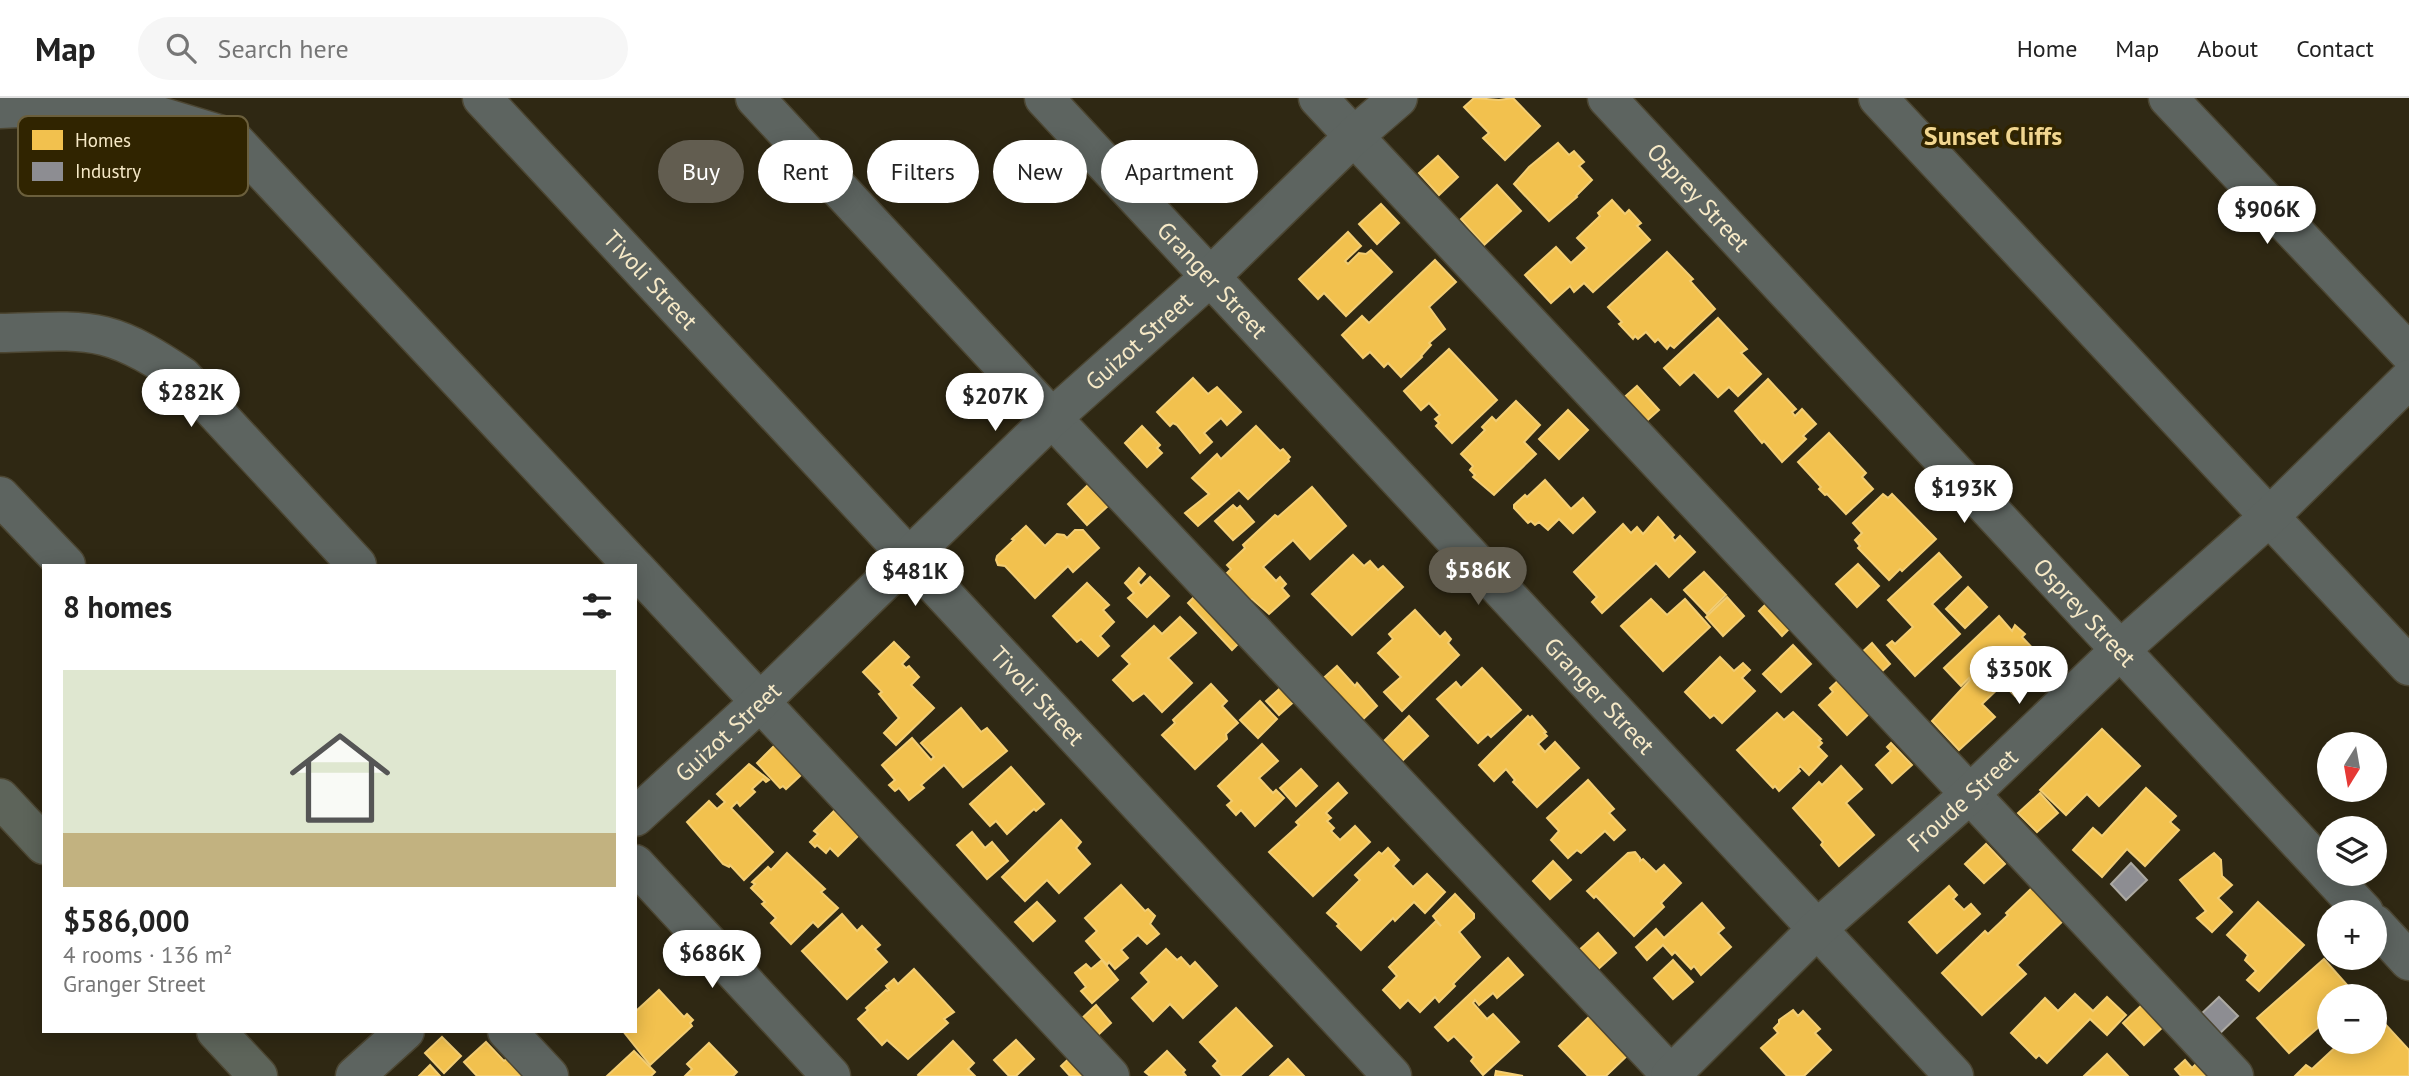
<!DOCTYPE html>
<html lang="en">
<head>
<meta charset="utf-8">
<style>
  :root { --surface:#fff; --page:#f6f6f6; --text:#222; --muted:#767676; --line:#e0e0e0; --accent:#625d50 }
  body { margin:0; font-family:"PT Sans",sans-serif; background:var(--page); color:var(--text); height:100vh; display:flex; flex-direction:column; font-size:26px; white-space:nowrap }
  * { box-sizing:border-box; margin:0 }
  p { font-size:23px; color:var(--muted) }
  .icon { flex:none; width:38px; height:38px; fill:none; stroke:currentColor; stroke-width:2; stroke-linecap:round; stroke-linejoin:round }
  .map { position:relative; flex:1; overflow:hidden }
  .details { position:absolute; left:42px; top:466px; width:595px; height:469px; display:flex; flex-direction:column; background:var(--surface); border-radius:0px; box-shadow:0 4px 18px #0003 }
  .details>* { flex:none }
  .top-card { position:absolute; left:658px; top:42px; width:665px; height:63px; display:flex; gap:14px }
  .needle { width:46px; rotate:191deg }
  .tools { position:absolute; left:2317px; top:634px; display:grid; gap:14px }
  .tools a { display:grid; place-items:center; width:70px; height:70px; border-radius:50%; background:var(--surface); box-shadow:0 4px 18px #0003; font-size:35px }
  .price { position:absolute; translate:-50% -60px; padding:0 16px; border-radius:24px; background:#fff; color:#222; font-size:23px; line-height:46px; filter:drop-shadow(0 2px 4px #0008) }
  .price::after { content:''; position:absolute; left:50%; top:42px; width:21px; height:16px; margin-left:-10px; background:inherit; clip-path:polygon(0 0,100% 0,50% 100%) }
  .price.on { background:var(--accent); color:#fff }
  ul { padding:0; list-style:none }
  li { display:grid; align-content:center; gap:14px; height:371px; padding:0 21px }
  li+li { border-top:2px solid var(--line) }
  li span { display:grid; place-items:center; height:217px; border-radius:0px; color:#555 }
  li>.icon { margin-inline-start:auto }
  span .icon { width:126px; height:126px; fill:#fffc; stroke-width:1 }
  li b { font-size:30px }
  h2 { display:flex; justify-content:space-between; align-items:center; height:84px; padding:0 21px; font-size:30px }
  .chip { padding:0 24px; border-radius:32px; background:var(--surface); box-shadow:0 4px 18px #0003; font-size:24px; line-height:63px }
  .chip.on { background:var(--accent); color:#fff }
  header { display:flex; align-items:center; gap:42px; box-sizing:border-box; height:98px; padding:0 35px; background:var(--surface); border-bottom:2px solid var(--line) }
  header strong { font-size:33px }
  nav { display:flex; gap:38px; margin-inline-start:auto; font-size:24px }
  .search { width:490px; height:63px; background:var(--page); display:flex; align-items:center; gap:18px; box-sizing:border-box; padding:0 24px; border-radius:38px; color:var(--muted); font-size:26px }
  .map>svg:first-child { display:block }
  .homes { fill:#f2c14e; stroke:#f3cd72; stroke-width:2 }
  .industry { fill:#8d8d92; stroke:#aca9a2; stroke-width:2 }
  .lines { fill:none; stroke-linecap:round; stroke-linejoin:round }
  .minor-casing { stroke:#4c4632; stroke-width:41 }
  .major-casing { stroke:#4c4632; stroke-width:41 }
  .minor { stroke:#5d6460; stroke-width:38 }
  .major { stroke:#5d645a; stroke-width:38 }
  .labels { text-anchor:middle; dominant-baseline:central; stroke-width:7; stroke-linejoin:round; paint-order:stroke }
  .street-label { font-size:24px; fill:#f6e9c7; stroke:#302400 }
  .neighbourhood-label { font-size:26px; font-weight:bold; fill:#f1d690; stroke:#302400 }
  .key { fill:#302400; stroke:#6b5f3c; stroke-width:2 }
  .key-label { font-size:19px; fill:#f6e9c7 }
</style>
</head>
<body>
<header>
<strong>Map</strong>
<div class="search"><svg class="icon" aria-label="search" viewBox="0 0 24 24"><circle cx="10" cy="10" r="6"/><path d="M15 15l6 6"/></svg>Search here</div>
<nav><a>Home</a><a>Map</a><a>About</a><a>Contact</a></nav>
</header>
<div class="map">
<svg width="2409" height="978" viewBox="0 0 2409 978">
  <rect width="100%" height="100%" fill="#2f2813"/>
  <g class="homes">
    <polygon points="1474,0 1499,2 1513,0 1540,28 1505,62 1483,40 1489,35 1464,9"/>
    <polygon points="1558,45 1569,57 1574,53 1584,64 1579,68 1592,82 1576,98 1577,99 1549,123 1514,86 1529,69"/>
    <polygon points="1438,58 1458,79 1439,97 1419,75"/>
    <polygon points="1497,87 1521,113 1484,147 1461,121"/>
    <polygon points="1612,102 1625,116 1629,112 1641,125 1637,128 1650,142 1593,194 1584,185 1574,194 1570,188 1551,205 1525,177 1556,149 1571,165 1587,150 1577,140 1600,118 1598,115"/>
    <polygon points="1381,106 1399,125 1377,146 1359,126"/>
    <polygon points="1348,134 1361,148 1345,163 1348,166 1359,155 1366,156 1371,152 1392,174 1346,218 1324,195 1318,201 1299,181"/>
    <polygon points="1667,154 1693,181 1690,183 1715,211 1674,250 1670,247 1667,251 1658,241 1655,244 1646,234 1638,241 1635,238 1633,241 1619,226 1622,224 1608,209"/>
    <polygon points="1435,162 1456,184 1429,209 1445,231 1429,245 1431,247 1421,258 1422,259 1401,279 1388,265 1384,269 1370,254 1363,260 1342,237 1362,218 1369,225"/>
    <polygon points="1718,220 1747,251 1741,255 1761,276 1738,298 1729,289 1718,299 1694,274 1680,287 1664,270"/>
    <polygon points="1449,251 1497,302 1452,345 1436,328 1439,325 1435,321 1440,317 1429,305 1421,312 1404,293"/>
    <polygon points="1193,280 1208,296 1217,289 1241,314 1227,327 1221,320 1204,335 1212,344 1200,355 1177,327 1173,325 1170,328 1157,314"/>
    <polygon points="1768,281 1796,311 1792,314 1795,318 1802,311 1816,326 1803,338 1806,341 1782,364 1764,343 1762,345 1735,313"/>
    <polygon points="1637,288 1659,312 1642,327 1620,303"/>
    <polygon points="1516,303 1540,327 1524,344 1536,356 1494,397 1473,379 1475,377 1470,372 1473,368 1461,356 1485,332 1482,329 1492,319 1496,323"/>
    <polygon points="1568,312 1588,332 1559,361 1539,341"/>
    <polygon points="1142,328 1160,347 1157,350 1162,355 1147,369 1125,345"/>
    <polygon points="1256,328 1280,353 1283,351 1290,359 1288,361 1289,363 1248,401 1239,392 1198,428 1185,415 1209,396 1192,380 1217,356 1221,361"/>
    <polygon points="1829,335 1866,375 1862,379 1873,391 1846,416 1827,396 1825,397 1819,391 1821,389 1798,364"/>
    <polygon points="1545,382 1571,411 1583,400 1595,414 1573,435 1559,421 1548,432 1539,424 1535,427 1531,423 1528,425 1514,410 1514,407 1525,397 1527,399"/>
    <polygon points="1088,387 1108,408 1087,427 1068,406"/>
    <polygon points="1312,389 1346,428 1310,461 1293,442 1263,469 1276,483 1280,479 1286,486 1282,490 1289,498 1269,516 1252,501 1249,504 1223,479 1231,471 1227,467 1245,450 1243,447 1275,417 1278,419"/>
    <polygon points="1883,396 1888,400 1892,396 1936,441 1902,473 1900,471 1889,482 1858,450 1860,448 1855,442 1862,435 1853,425"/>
    <polygon points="1233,407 1237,411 1240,408 1254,424 1233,442 1215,423"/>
    <polygon points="1658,419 1674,437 1672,439 1675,443 1680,438 1695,454 1669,479 1656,465 1602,515 1592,504 1597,499 1574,474 1623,426 1631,435 1637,429 1643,436"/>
    <polygon points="1026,428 1045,448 1057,436 1064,437 1067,440 1075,432 1083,432 1099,450 1073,474 1068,468 1035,500 1005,468 998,467 996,462 997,458 1014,442 1012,441"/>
    <polygon points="1939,455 1961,479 1932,506 1960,536 1915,578 1887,547 1892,543 1895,546 1913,529 1888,502"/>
    <polygon points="1353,457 1364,468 1370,463 1378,472 1383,468 1403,489 1352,537 1312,496"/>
    <polygon points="1858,466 1879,488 1857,509 1836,486"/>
    <polygon points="1139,470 1145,476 1138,484 1141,488 1150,479 1169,498 1147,519 1128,500 1134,495 1125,485"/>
    <polygon points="1704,474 1726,497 1707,516 1684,492"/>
    <polygon points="1087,485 1109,507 1103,512 1114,524 1100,538 1109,548 1098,558 1081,541 1077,544 1053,518"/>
    <polygon points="1968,489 1987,509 1965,530 1946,511"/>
    <polygon points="1199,494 1243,541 1232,552 1188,505"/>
    <polygon points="1727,499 1744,518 1723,538 1706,519"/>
    <polygon points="1772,500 1795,525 1782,538 1759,513"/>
    <polygon points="1651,501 1667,517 1685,501 1710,529 1663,573 1621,528"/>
    <polygon points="1415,512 1440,539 1445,534 1451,541 1448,545 1459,557 1402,613 1384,594 1401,579 1378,555 1393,541 1389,536"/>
    <polygon points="1999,518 2012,533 2015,527 2025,536 2022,539 2037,555 2029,562 2038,572 2033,577 2035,579 2015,598 2003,586 1982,606 1995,619 1959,652 1932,623 1970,582 1969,580 1961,588 1944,570"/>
    <polygon points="1180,519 1196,535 1168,560 1192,585 1162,614 1144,595 1133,603 1113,582 1130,566 1122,558 1154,528 1162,536"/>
    <polygon points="894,544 909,559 902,566 906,570 909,568 919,579 911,587 934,610 896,647 884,635 899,620 879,596 882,594 863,574"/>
    <polygon points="1872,545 1890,566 1877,578 1859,557"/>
    <polygon points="1793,547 1811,566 1781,594 1763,576"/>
    <polygon points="1720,559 1734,573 1743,565 1750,572 1742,580 1755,593 1722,625 1714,617 1710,620 1685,594"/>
    <polygon points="1337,568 1355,588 1357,585 1377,608 1358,626 1319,584"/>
    <polygon points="1482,570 1521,612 1491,639 1488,636 1478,645 1437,601 1456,584 1461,590"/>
    <polygon points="1842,579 1873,612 1847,637 1819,607 1833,594 1830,590"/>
    <polygon points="1211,586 1227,603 1222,608 1238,625 1226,636 1227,641 1195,671 1162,637 1175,625 1173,622"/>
    <polygon points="1285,586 1298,600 1279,617 1266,603"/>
    <polygon points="1260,603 1277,621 1258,640 1240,622"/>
    <polygon points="961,610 981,634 987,630 1007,653 963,689 944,667 921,687 924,690 909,702 899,690 895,693 889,687 895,682 882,667 912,640 931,662 934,659 921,645"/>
    <polygon points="1793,614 1821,641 1819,642 1822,645 1818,649 1827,658 1809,677 1800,668 1798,671 1800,673 1779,693 1775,688 1773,690 1737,652 1777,615 1784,622"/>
    <polygon points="1409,618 1428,638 1401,664 1382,645"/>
    <polygon points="1528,618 1530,620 1532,618 1546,634 1544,635 1547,638 1538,646 1545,654 1555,644 1579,670 1537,709 1513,684 1515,682 1506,671 1494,683 1479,667"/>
    <polygon points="2102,631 2140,668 2099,708 2087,696 2066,717 2040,692"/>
    <polygon points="1891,645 1912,667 1892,685 1876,667 1891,653 1887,649"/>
    <polygon points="776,646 801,672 799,674 801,677 786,691 783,688 780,690 757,665"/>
    <polygon points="1262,646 1278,663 1259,680 1273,695 1276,692 1284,700 1255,728 1241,712 1236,717 1227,707 1232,703 1218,688"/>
    <polygon points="749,666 769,682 766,684 763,681 752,691 755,694 740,708 737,704 731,710 773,754 744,782 730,767 729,769 723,766 687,724 709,703 717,711 725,704 717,696"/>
    <polygon points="1841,668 1862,691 1846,705 1874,737 1839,768 1821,747 1823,744 1793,710 1819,684 1822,687"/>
    <polygon points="1011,669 1044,706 1036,713 1034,711 1007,736 996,723 990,728 970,706"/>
    <polygon points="1301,671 1317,688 1296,708 1280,690"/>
    <polygon points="1588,682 1614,711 1609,715 1625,732 1614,742 1605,733 1581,755 1577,752 1568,760 1551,742 1559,733 1547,720"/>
    <polygon points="1338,685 1347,695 1326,715 1331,720 1327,723 1334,730 1331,733 1340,742 1355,728 1370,744 1313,798 1269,754 1299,727 1296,724"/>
    <polygon points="2146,690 2176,718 2170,724 2179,732 2145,768 2127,751 2102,779 2073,752 2093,730 2102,738"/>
    <polygon points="2040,695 2058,715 2037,734 2018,715"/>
    <polygon points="834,713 859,737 838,758 830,750 826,755 817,747 815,749 810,744 818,736 814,733"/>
    <polygon points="1061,722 1081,744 1076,750 1090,766 1059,795 1047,782 1025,803 1002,779"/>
    <polygon points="972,734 985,750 992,744 1008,763 987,781 957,747"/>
    <polygon points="1986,746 2005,766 1984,785 1965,766"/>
    <polygon points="1388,750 1399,762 1393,768 1413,789 1427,776 1445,794 1425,815 1414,804 1395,823 1393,820 1361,852 1337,828 1339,826 1327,815 1360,782 1355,777 1379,754 1382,756"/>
    <polygon points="1635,754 1640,760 1640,763 1643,761 1656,774 1664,767 1681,785 1661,805 1664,809 1634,838 1596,798 1594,800 1587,793 1628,755"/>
    <polygon points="787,755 825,791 821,794 838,810 818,829 813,824 791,846 771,825 776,820 762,806 765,804 751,790 755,786 752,784 768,769 771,772"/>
    <polygon points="2214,755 2221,762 2222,778 2232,787 2218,800 2232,814 2212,834 2197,820 2206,813 2180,782"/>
    <polygon points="1553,763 1571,782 1550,801 1533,783"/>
    <polygon points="1121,787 1145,813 1148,811 1155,818 1150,826 1159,836 1147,846 1138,837 1121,852 1128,860 1115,871 1109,864 1107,867 1086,843 1097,833 1085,820"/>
    <polygon points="2035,787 2066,820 2017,867 2026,876 1982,917 1942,875 1985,833 1988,836 2008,817 2006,815"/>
    <polygon points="1949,788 1957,797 1953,801 1964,812 1971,806 1980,816 1937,855 1909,824"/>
    <polygon points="1455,796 1474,816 1474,820 1459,834 1480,859 1453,886 1455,888 1439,904 1435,899 1420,914 1408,902 1400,910 1383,892 1397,878 1389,869 1436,823 1441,828 1433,818"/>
    <polygon points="1037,804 1055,823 1033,843 1015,824"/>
    <polygon points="2258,804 2304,847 2259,893 2247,882 2256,873 2245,862 2248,857 2227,837"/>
    <polygon points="1702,805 1724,830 1718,835 1731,849 1701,877 1694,868 1691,871 1675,854 1672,857 1663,847 1647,862 1636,849 1656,831 1664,840"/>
    <polygon points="842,816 857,833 862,828 880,847 875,851 887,864 847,901 802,853"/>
    <polygon points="1598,835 1616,855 1596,873 1578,853"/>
    <polygon points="1166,851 1177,862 1181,859 1190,869 1195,864 1217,888 1183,920 1170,906 1153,923 1132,900 1149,884 1141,875"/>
    <polygon points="1508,860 1523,877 1497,900 1493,895 1479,907 1475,902 1473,905 1487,921 1493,916 1519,944 1483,977 1471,963 1474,959 1454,938 1448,943 1435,929"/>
    <polygon points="2324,861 2355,896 2329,898 2329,920 2289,955 2257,920"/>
    <polygon points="1102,862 1118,882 1092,905 1081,893 1086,889 1075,875 1086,866 1091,871"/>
    <polygon points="1673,862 1693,884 1673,901 1654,880"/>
    <polygon points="914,871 954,914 944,921 948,925 908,961 887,942 882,947 858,921 868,912 866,910 886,892 887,893 889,892 886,888 894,881 898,886"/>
    <polygon points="659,892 684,919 687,916 693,922 690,925 692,928 650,967 623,933 635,933 635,914"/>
    <polygon points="2075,896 2093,913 2107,899 2126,917 2107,937 2090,921 2047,965 2039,957 2036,960 2011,935 2045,900 2058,913"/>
    <polygon points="2145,904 2166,926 2144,947 2123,925"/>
    <polygon points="1096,907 1111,925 1097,938 1079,923"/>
    <polygon points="1236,910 1272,948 1240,978 1222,978 1213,968 1218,963 1200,944"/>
    <polygon points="1793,912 1798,918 1803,913 1820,931 1815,935 1831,952 1804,978 1787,978 1761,950 1778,935 1774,930 1779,925 1779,922"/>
    <polygon points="1594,914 1631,954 1606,978 1588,978 1559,948"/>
    <polygon points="2375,915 2409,952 2409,978 2295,978 2306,967 2312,971 2342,943 2375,943"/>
    <polygon points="442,939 461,958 444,975 425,955"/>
    <polygon points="1016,942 1034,961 1016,978 1009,978 994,962"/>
    <polygon points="953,943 974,965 968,971 975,978 919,978 918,977"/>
    <polygon points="486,944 504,963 509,959 527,972 520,978 477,978 464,964"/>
    <polygon points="709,945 737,974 733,978 685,978 692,971 687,966"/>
    <polygon points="634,953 655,974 651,978 607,978"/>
    <polygon points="1167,953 1185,972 1183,974 1186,978 1150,978 1145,974"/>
    <polygon points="1075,955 1095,978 1070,978 1061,968"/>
    <polygon points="2107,956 2128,978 2084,978"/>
    <polygon points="1288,961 1304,978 1270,978"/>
    <polygon points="2185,962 2192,970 2199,963 2213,978 2181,978 2175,971"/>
    <polygon points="430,967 440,978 419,978"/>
    <polygon points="1496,973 1523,978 1495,978"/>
  </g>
  <g class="industry">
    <polygon points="2131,765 2147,782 2126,802 2111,786"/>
    <polygon points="2219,899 2238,918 2216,939 2197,920"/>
  </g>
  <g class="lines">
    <g class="minor-casing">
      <g id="minor">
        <path id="s1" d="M482 0 1392 978"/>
        <polyline points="755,0 1052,320 1672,978"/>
        <path id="s2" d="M1044 0 1954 978"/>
        <polyline points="1318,0 2234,978"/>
        <path id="s3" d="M1607 0 2364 814"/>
        <polyline points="1878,0 2409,568"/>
        <polyline points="2168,0 2409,255"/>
        <polyline points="0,11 38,9 156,17 232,40 632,467"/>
        <path d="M0 235C33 235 71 230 104 238 132 245 158 262 182 278L357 467"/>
        <polyline points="0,398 66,467"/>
        <polyline points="635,470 1110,978"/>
        <path id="s4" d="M635 719 760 604 1052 320 1211 178 1354 38 1398 0"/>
        <polyline points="635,766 831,978"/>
        <polyline points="2375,826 2409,863"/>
        <polyline points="507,933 549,978"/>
        <polyline points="355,978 405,933"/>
        <path id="s5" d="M1670 978 1817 831 1969 697 2120 552 2269 419 2409 281"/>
      </g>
    </g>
    <g class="major-casing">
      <g id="major">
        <polyline points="0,700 44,747"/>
        <polyline points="216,933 258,978"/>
      </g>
    </g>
    <use href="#minor" class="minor"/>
    <use href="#major" class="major"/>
  </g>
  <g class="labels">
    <g class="street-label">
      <text stroke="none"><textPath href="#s3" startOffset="135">Osprey Street</textPath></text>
      <text stroke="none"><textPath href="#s1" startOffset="248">Tivoli Street</textPath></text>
      <text stroke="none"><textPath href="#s2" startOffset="248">Granger Street</textPath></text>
      <text stroke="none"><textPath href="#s4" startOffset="693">Guizot Street</textPath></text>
      <text stroke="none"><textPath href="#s3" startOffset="702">Osprey Street</textPath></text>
      <text stroke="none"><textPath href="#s2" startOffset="816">Granger Street</textPath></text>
      <text stroke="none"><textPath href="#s1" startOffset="816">Tivoli Street</textPath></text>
      <text stroke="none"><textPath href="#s4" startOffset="126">Guizot Street</textPath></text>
      <text stroke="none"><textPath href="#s5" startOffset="402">Froude Street</textPath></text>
    </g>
    <g class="neighbourhood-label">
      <text x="1993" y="37">Sunset Cliffs</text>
    </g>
  </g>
  <rect x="18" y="18" width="230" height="80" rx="10" class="key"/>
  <rect x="32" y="32" width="31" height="20" fill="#f2c14e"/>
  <rect x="32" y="64" width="31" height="19" fill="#8d8d92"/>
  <g class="key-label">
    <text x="75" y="49">Homes</text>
    <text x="75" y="80">Industry</text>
  </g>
</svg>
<div class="tools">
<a><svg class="needle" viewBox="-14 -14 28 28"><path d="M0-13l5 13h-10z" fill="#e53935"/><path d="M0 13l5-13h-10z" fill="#767676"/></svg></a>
<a><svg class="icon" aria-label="layers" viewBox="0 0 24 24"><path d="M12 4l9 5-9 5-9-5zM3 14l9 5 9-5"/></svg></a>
<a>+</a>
<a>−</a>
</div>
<b class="price" style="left:2267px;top:148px">$906K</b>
<b class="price" style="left:191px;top:331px">$282K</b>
<b class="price" style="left:995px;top:335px">$207K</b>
<b class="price" style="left:1964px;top:427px">$193K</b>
<b class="price on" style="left:1478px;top:509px">$586K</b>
<b class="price" style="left:915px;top:510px">$481K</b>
<b class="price" style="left:2019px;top:608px">$350K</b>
<b class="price" style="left:712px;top:892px">$686K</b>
<div class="top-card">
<a class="chip on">Buy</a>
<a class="chip">Rent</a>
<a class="chip">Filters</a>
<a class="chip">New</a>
<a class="chip">Apartment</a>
</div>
<section class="details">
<h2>8 homes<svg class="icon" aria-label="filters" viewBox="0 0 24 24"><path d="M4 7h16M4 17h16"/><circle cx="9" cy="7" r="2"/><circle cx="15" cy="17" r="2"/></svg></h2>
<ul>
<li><span style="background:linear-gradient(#dfe7d0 75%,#c2b280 0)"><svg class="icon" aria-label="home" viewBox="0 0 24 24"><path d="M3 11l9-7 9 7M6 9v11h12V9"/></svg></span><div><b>$586,000</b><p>4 rooms · 136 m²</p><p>Granger Street</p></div></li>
</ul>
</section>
</div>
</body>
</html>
